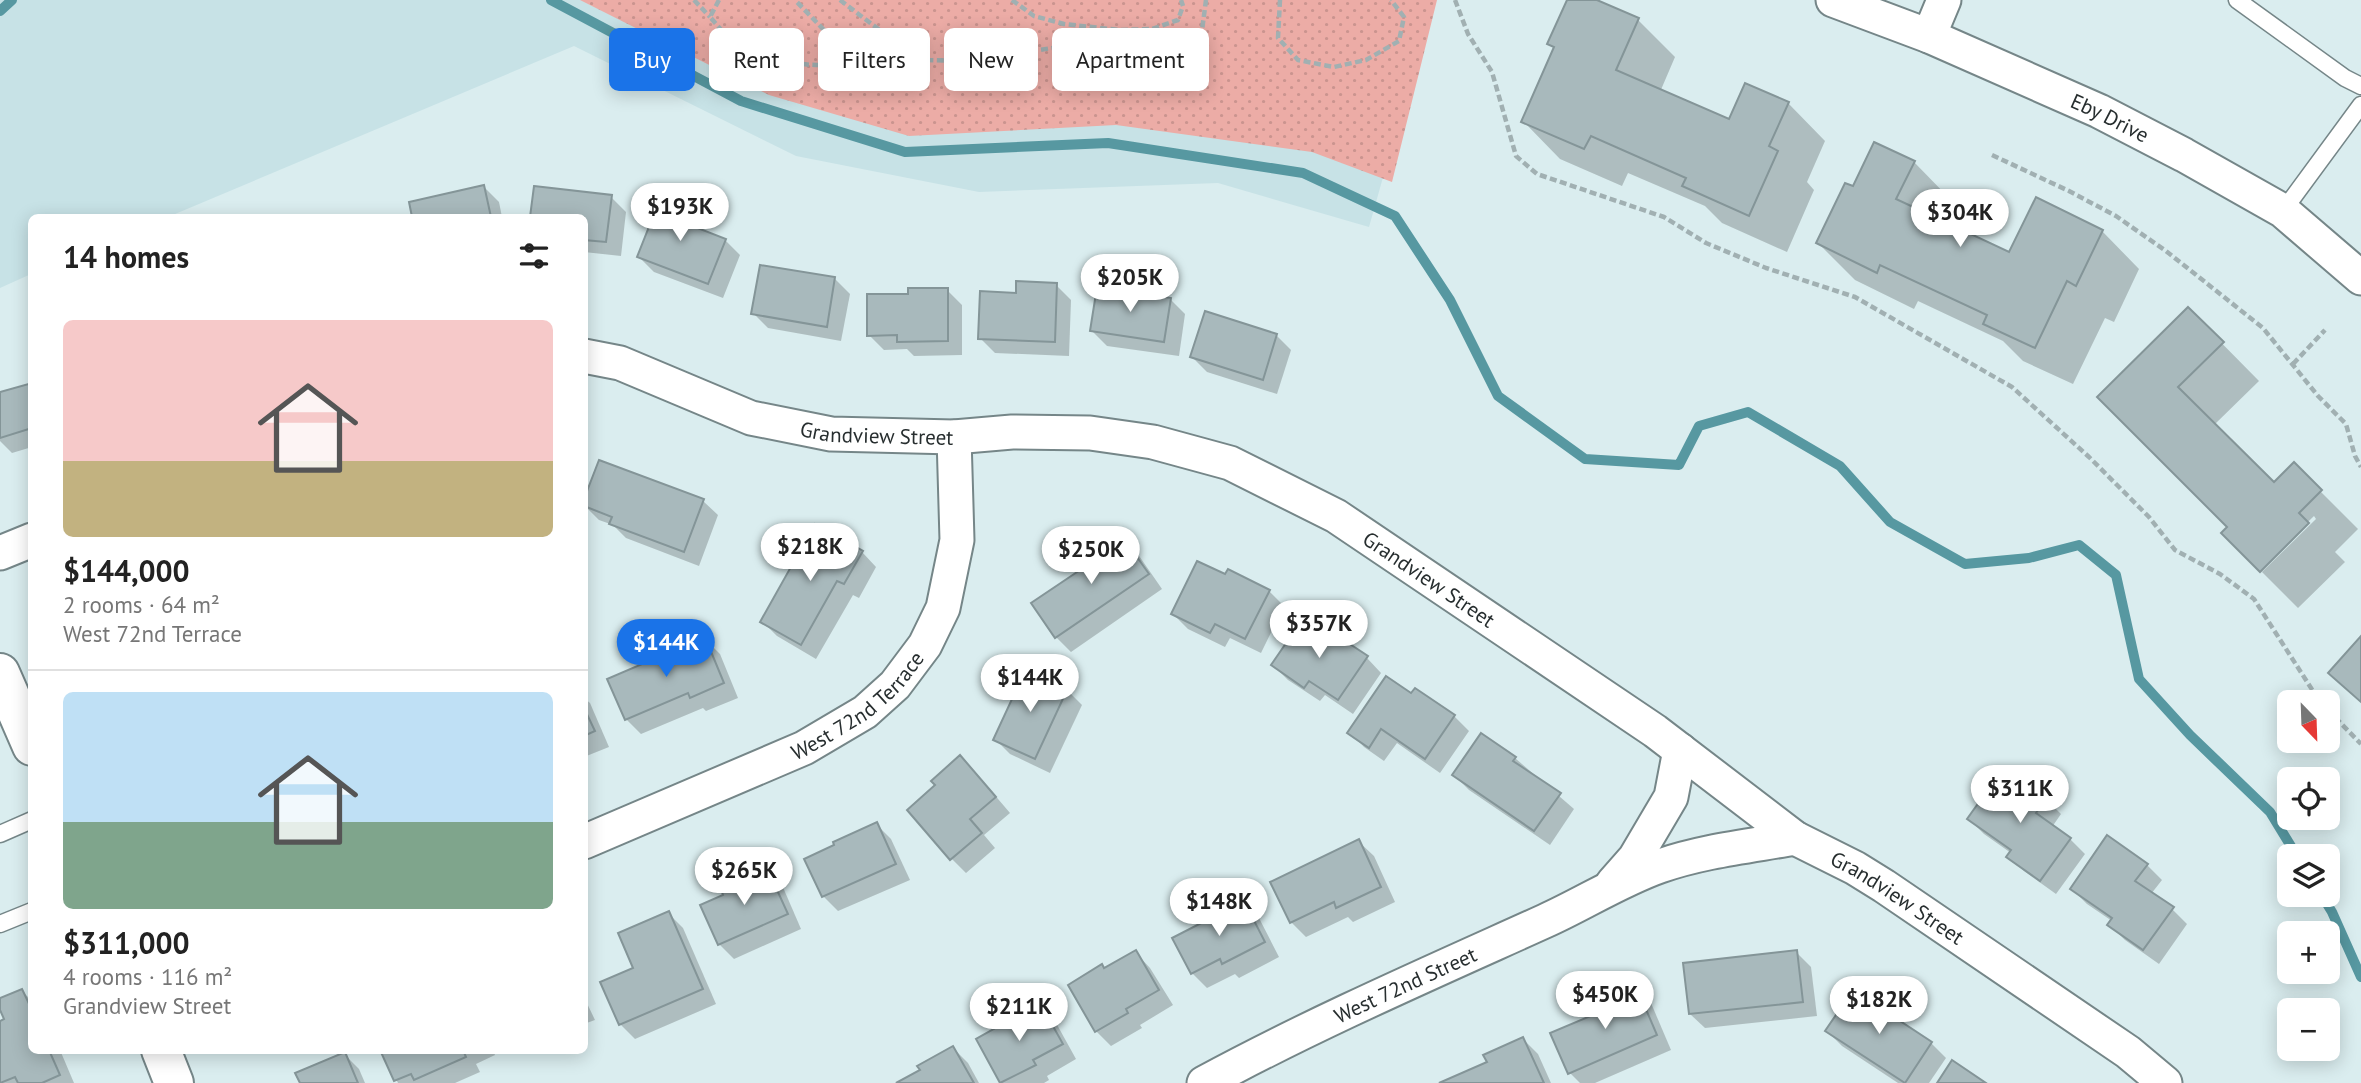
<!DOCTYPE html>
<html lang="en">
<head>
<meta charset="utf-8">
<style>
  :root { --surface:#fff; --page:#f6f6f6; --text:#222; --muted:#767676; --line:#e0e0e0; --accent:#1a73e8 }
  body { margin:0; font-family:"PT Sans",sans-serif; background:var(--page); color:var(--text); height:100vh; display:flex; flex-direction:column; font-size:26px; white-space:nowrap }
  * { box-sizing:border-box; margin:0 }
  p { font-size:23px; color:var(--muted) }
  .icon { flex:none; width:38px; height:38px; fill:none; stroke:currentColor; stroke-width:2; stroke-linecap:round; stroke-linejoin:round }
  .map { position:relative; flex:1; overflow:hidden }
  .side { position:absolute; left:28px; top:214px; width:560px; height:840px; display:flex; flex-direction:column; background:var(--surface); border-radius:10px; box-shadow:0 4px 18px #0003 }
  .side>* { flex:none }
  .guide { position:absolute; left:609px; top:28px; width:665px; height:63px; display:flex; gap:14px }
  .needle { width:46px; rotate:157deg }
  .controls { position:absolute; left:2277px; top:690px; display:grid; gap:14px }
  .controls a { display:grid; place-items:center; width:63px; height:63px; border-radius:10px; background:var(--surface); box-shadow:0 4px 18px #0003; font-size:35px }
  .price { position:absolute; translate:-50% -60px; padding:0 16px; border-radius:24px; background:#fff; color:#222; font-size:23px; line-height:46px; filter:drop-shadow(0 2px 4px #0008) }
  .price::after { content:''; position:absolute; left:50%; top:42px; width:21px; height:16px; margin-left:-10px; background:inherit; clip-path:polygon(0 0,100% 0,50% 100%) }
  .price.active { background:var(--accent); color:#fff }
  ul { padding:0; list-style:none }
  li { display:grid; align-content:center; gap:14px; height:371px; padding:0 35px }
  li+li { border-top:2px solid var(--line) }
  li span { display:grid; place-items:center; height:217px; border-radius:10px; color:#555 }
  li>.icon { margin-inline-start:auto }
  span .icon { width:126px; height:126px; fill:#fffc; stroke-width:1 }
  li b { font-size:30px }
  h2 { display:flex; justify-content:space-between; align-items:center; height:84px; padding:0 35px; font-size:30px }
  .pill { padding:0 24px; border-radius:10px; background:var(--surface); box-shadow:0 4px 18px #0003; font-size:24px; line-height:63px }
  .pill.active { background:var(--accent); color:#fff }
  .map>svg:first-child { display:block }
  .built { fill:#c7e2e6 }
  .park { fill:url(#park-dots) }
  .shadow { fill:#0003 }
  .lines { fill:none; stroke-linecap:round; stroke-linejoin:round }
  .stream { stroke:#5798a1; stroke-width:10 }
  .building { fill:#a8b9bc; stroke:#849598; stroke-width:2 }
  .lane-casing { stroke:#758688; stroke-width:19 }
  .street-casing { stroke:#758688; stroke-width:37 }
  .secondary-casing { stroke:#758688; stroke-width:42 }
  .path { stroke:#a1b0b2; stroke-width:4.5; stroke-dasharray:7 3.5; stroke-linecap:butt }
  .lane { stroke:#fff; stroke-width:16 }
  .street { stroke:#fff; stroke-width:33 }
  .secondary { stroke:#fff; stroke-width:38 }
  .labels { text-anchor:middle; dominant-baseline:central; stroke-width:5; stroke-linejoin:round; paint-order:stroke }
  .street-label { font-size:21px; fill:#272e2f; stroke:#fff }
</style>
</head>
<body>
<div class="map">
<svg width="2361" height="1083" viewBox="0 0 2361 1083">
  <defs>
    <pattern id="park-dots" width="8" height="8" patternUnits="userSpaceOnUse" patternTransform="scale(1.75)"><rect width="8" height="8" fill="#ecaca6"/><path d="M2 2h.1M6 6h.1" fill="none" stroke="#ca948f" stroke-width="1.8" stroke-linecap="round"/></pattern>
  </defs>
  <rect width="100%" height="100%" fill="#daedef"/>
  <polygon class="built" points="0,0 1433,0 1369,227 1218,183 979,192 796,156 574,46 168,217 32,217 31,274 0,288"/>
  <polygon class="park" points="580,0 1437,0 1392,182 1312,152 1116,125 909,136 769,95"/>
  <g class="shadow">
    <polygon points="1569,0 1592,0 1638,20 1675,57 1660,92 1730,122 1788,103 1825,141 1807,182 1814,190 1787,252 1722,223 1705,206 1628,173 1622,186 1560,159 1523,121 1555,49 1549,44"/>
    <polygon points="1914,162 1951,200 1940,221 2010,254 2102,231 2139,269 2114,322 2105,318 2073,384 2023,361 2003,341 1918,301 1914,309 1855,280 1818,243 1854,189"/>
    <polygon points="484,187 499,202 502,217 414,217"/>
    <polygon points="611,197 626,212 621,256 584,252 584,217 532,217"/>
    <polygon points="688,206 703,221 699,231 725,240 740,255 723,298 654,272 639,257"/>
    <polygon points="835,279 850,294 841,341 768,328 753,313"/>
    <polygon points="1056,285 1071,300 1069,356 995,353 980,338 1017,295"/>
    <polygon points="947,290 962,305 962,355 914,356 907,349 884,350 869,335 910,295"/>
    <polygon points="1170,299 1185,314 1179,356 1107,346 1092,331"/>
    <polygon points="2188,309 2259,381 2214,425 2274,485 2294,465 2358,529 2335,552 2345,562 2298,608 2262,572 2316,519 2314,516 2260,569 2230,527 2099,397"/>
    <polygon points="1276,335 1291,350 1277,394 1207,372 1192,357"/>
    <polygon points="32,385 32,447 12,453 0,441 0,394"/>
    <polygon points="703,501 718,515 699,566 626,538 613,525 599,520 584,505"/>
    <polygon points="1120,535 1135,550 1162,589 1071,652 1056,637 1034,604 1091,564"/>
    <polygon points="862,552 876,567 859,598 853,595 816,659 777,636 762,621"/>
    <polygon points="1226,577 1269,591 1284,606 1261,653 1230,638 1225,647 1188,629 1173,614"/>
    <polygon points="705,639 720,654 738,698 706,711 703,708 641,734 626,719"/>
    <polygon points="1333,643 1367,658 1381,673 1353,714 1325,695 1320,701 1288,680 1273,665"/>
    <polygon points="1027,671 1067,690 1082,705 1050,773 1010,754 995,739"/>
    <polygon points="1411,696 1454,716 1469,731 1440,773 1397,743 1384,761 1364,747 1350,732"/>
    <polygon points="584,698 590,703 609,747 584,757"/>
    <polygon points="1515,758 1574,809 1550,845 1469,790 1454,775"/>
    <polygon points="975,772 1010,813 984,835 995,848 966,873 951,858"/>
    <polygon points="2046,799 2061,814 2052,827 2070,839 2085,854 2056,894 2024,871 2009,857 2011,853 1984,834 1969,819"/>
    <polygon points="876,824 891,839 910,880 838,911 823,896"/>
    <polygon points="1359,842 1374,856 1395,902 1353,922 1348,917 1306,937 1291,922 1273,883"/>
    <polygon points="2147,865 2162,880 2151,894 2172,909 2187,924 2159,964 2125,940 2110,925 2112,921 2087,904 2072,889"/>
    <polygon points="767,870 782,885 801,929 734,959 719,944 726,896"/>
    <polygon points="1244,903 1259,918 1279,957 1239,978 1235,974 1207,988 1192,973"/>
    <polygon points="668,913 683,928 716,1004 635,1039 620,1024 636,969"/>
    <polygon points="1796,952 1811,967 1817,1016 1705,1028 1690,1014"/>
    <polygon points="1136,953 1150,968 1173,1005 1140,1025 1142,1028 1111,1046 1096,1031 1105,970"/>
    <polygon points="1636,989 1651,1003 1671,1050 1595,1083 1580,1083 1570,1073 1602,1013"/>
    <polygon points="22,991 32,1001 32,1050 60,1050 74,1083 0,1083 0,1023 6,1020 0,1000"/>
    <polygon points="584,997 595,1020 584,1024"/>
    <polygon points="1040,1006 1055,1021 1076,1059 1047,1076 1049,1080 1044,1083 1002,1083 978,1040"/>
    <polygon points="1827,1031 1931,1043 1946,1058 1929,1083 1898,1083 1842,1046"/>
    <polygon points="1523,1039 1538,1054 1551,1083 1444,1083 1490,1063"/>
    <polygon points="953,1048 968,1063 979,1083 900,1083"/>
    <polygon points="382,1050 493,1050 495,1055 476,1064 480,1072 455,1083 398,1083"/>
    <polygon points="344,1054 359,1069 365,1083 302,1083"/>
  </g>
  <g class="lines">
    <g class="stream">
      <polyline points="551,0 741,101 905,152 1108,143 1303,173 1395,216 1450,300 1498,396 1585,459 1679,465 1699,426 1748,412 1840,466 1890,522 1965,564 2029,558 2079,545 2116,575 2139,679 2190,735 2270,812 2297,856"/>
      <polyline points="0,11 12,0"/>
      <polyline points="2321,894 2332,912 2361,977"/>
    </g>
  </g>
  <g class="building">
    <polygon points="1567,0 1597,0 1639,18 1616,70 1729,119 1745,83 1789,102 1769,146 1778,151 1749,216 1682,186 1686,178 1591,136 1584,149 1521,122 1554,47 1547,44"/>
    <polygon points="1874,142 1915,161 1896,199 2009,252 2036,197 2103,230 2076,286 2067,281 2035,348 1983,324 1987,315 1880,265 1877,273 1816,243 1845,183 1853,186"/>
    <polygon points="484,185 491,217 412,217 409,202"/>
    <polygon points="534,186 612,195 606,242 584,240 584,217 530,217"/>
    <polygon points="662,194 689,204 682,222 726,239 708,284 637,257"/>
    <polygon points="760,265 835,277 827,327 751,314"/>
    <polygon points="1016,281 1057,283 1055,342 978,339 980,291 1016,293"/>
    <polygon points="1097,287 1171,298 1164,342 1090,331"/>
    <polygon points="908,288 948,288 948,341 897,342 897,335 867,336 867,294 908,294"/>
    <polygon points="2188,307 2224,342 2178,387 2274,482 2294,462 2322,490 2299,513 2309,523 2260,572 2221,533 2227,527 2097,397"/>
    <polygon points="1205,311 1277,334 1263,380 1190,357"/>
    <polygon points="32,383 32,428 0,438 0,392"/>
    <polygon points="599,460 704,499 684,552 609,524 612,517 584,506 584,499"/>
    <polygon points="815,524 863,551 844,584 837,581 801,645 760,622"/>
    <polygon points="1120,533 1149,574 1055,638 1031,603 1089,564 1084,557"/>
    <polygon points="1197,561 1225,574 1228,569 1270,590 1245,639 1215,624 1210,633 1171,614"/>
    <polygon points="1302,620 1333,641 1336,635 1368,656 1338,700 1309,681 1304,688 1271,665"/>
    <polygon points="2361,636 2361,702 2328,673"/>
    <polygon points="705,637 724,683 690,698 688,693 625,720 607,679"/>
    <polygon points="1026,669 1068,688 1035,759 993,740"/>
    <polygon points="1386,676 1411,693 1415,688 1455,715 1425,759 1381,729 1369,748 1347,733"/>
    <polygon points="584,708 595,731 584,736"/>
    <polygon points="1481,733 1516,757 1513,761 1561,793 1534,831 1452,775"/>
    <polygon points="960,755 996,797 970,819 982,833 950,860 907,810 935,785 931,781"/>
    <polygon points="2010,771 2047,798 2036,813 2071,838 2040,881 2006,857 2011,850 1967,819 1992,784 1998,787"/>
    <polygon points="877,822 896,864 822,897 804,859 834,845 833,842"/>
    <polygon points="2107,835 2148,864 2135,881 2174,907 2143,950 2107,925 2112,918 2070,889"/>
    <polygon points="1359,839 1381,887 1336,908 1334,902 1290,923 1270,882"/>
    <polygon points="767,868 788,914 718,945 700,905 723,895 721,889"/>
    <polygon points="1244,901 1265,942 1222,964 1220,959 1191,974 1172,938"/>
    <polygon points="669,911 703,989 619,1025 600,982 633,968 618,933"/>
    <polygon points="1136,950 1159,990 1126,1009 1128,1013 1095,1032 1068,985 1102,964 1104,968"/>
    <polygon points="1797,950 1803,1002 1689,1014 1683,963"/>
    <polygon points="1636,986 1657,1035 1568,1074 1550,1033 1600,1012 1597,1004"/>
    <polygon points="22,989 32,1010 32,1050 49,1050 60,1075 42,1083 18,1083 15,1077 0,1083 0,1021 4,1019 0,1010 0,998"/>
    <polygon points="1853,990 1932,1042 1905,1083 1825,1031"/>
    <polygon points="1040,1003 1063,1044 1033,1060 1036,1065 1000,1083 976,1039"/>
    <polygon points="1523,1037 1544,1083 1439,1083 1487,1062 1483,1055"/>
    <polygon points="953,1046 974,1083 896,1083 920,1070 917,1066"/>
    <polygon points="380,1050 463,1050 466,1057 414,1080 411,1074 394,1081"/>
    <polygon points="345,1052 358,1083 300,1083 295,1073"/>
    <polygon points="1952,1060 1986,1083 1937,1083"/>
  </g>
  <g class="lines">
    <g class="lane-casing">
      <g id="lane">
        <polyline points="2237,0 2345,78 2361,86"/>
        <polyline points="2283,211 2361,105"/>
        <polyline points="0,834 32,820"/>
        <polyline points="0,924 32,911"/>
      </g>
    </g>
    <g class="street-casing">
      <g id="street">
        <path id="s1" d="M1833 0 1929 36 2099 111 2184 155 2283 211 2361 278"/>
        <polyline points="1929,36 1944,0"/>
        <path id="s2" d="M584 356 620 363 751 418 831 434 954 437 1012 432 1090 433 1153 442 1230 463 1336 516 1655 731 1795 838 1855 868 1884 886 2128 1052 2165 1083"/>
        <polyline points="0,553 32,540"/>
        <path id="s3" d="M584 842 804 748 865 712 895 685 925 645 943 608 957 540 954 437"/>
        <polyline points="1613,883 1635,858 1671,797 1680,750"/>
        <path id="s4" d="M1204 1083C1315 1023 1430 973 1545 921 1583 904 1620 880 1660 866 1703 851 1750 846 1795 838"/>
      </g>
    </g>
    <g class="secondary-casing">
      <g id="secondary">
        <polyline points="0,673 32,746"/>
        <polyline points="161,1050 174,1083"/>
      </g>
    </g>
    <g class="path">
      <polyline points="694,0 710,17"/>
      <path d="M719 0 710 17C717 25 724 34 733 41 753 59 800 66 826 65L833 44 824 30 795 0"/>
      <polyline points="840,0 894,41 929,60 963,61 1073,45 1122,46 1165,53 1192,51 1201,38 1206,0"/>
      <polyline points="1012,0 1034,16 1064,24 1119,30 1152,29 1178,20 1183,6 1181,0"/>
      <polyline points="1280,0 1278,38 1298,60 1334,67 1366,60 1399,41 1404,17 1391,0"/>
      <polyline points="1455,0 1468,34 1492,72 1516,156 1537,174 1664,217 1706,243 1766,268 1855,297 2012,387 2089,457 2149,517 2175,550 2220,574 2254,599 2320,702"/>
      <polyline points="1992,155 2069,191 2116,216 2166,251 2263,328 2318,396 2346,424 2355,456 2361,467"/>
      <polyline points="2293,364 2325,330"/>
      <polyline points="2328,710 2361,744"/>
    </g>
    <use href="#lane" class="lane"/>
    <use href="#street" class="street"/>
    <use href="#secondary" class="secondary"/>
  </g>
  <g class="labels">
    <g class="street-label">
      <text stroke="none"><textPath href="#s1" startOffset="301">Eby Drive</textPath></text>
      <text stroke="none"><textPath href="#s2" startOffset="306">Grandview Street</textPath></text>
      <text stroke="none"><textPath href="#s2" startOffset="894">Grandview Street</textPath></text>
      <text stroke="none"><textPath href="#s3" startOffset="308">West 72nd Terrace</textPath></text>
      <text stroke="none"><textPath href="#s2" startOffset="1461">Grandview Street</textPath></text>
      <text stroke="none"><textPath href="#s4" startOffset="224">West 72nd Street</textPath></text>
    </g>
  </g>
</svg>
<div class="controls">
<a><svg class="needle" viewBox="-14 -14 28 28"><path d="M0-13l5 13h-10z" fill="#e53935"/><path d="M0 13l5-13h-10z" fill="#767676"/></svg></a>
<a><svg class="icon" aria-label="locate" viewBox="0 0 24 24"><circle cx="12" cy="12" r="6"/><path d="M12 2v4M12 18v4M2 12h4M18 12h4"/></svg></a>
<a><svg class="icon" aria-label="layers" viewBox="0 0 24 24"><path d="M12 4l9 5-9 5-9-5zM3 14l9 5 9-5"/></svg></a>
<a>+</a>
<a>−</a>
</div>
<b class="price" style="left:680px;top:243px">$193K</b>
<b class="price" style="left:1960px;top:249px">$304K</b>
<b class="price" style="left:1130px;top:314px">$205K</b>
<b class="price" style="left:810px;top:583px">$218K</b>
<b class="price" style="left:1091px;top:586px">$250K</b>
<b class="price" style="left:1319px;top:660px">$357K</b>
<b class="price active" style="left:666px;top:679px">$144K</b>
<b class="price" style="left:1030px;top:714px">$144K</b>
<b class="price" style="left:2020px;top:825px">$311K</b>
<b class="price" style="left:744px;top:907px">$265K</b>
<b class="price" style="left:1219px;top:938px">$148K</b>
<b class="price" style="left:1605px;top:1031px">$450K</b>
<b class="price" style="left:1879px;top:1036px">$182K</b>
<b class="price" style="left:1019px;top:1043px">$211K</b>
<div class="guide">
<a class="pill active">Buy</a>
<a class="pill">Rent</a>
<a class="pill">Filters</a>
<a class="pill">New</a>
<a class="pill">Apartment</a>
</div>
<section class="side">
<h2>14 homes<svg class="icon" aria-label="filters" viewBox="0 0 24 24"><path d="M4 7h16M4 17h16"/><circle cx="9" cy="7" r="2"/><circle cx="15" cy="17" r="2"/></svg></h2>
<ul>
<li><span style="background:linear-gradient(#f6c9c9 65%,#c2b280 0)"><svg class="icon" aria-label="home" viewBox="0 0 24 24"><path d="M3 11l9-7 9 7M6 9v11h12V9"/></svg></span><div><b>$144,000</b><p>2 rooms · 64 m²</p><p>West 72nd Terrace</p></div></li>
<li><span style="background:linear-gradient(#bfe0f5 60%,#7fa58c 0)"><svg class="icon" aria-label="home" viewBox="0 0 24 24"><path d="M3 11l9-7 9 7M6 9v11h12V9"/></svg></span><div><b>$311,000</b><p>4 rooms · 116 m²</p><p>Grandview Street</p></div></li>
</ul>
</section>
</div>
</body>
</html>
